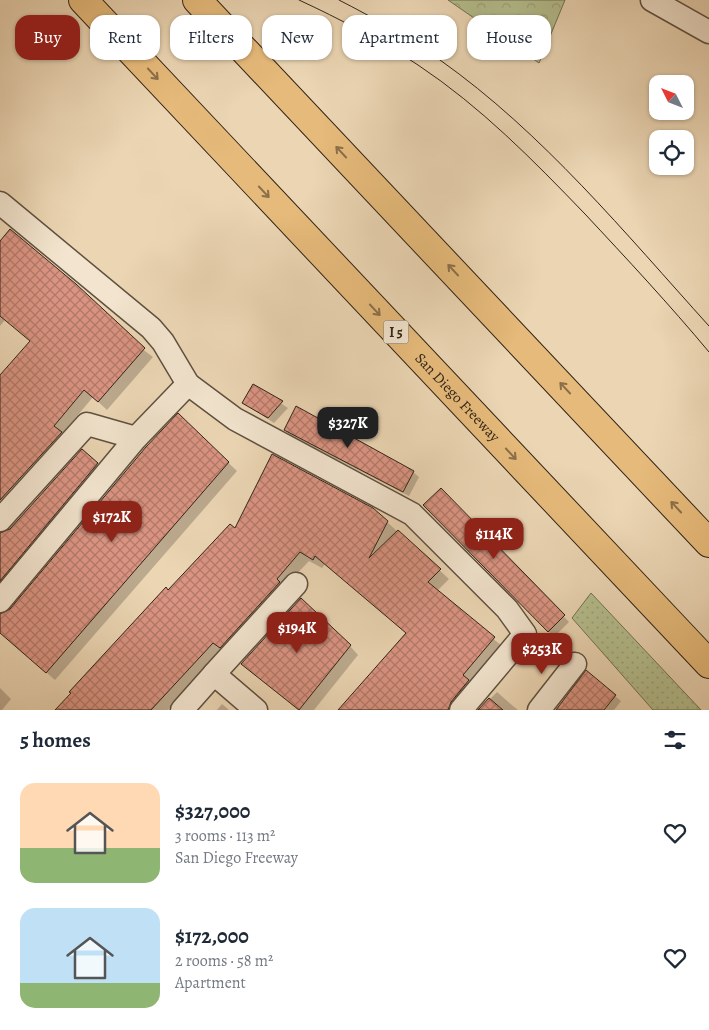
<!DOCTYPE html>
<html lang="en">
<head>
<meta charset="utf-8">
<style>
  :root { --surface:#fff; --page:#f2f2f3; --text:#1f2937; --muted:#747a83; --accent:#8f2418 }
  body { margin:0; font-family:Alegreya,serif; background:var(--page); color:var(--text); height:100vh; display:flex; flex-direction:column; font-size:19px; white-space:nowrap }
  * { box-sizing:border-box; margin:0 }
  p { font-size:16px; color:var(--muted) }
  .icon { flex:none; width:28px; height:28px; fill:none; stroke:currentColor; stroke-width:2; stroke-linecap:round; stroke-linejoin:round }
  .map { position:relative; height:710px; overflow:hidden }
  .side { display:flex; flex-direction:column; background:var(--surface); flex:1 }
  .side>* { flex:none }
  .top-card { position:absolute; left:15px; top:15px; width:680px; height:45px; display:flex; gap:10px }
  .needle { width:32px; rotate:312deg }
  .controls { position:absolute; left:649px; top:75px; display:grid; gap:10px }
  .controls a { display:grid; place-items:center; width:45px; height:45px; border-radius:10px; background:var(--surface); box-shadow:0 1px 4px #0004; font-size:25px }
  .price { position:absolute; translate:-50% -42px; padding:0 11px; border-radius:10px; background:var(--accent); color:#fff; font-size:16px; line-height:32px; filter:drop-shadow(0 1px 2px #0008) }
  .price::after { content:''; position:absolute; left:50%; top:30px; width:15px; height:11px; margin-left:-8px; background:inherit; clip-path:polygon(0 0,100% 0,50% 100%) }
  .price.current { background:#222; color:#fff }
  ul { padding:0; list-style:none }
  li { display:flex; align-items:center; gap:15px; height:125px; padding:0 20px }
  li span { display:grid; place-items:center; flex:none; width:140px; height:100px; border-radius:15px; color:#555 }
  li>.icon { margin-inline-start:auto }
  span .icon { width:60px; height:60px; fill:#fffc; stroke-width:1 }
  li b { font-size:21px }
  h2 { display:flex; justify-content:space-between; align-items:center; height:60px; padding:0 20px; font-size:21px }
  .tag { padding:0 18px; border-radius:15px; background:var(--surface); box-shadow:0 1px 4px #0004; font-size:18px; line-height:45px }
  .tag.current { background:var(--accent); color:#fff }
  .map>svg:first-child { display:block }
  .grass { fill:url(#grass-dots); stroke:#727154 }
  .park { fill:url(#park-crowns); stroke:#727154 }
  .shadow { fill:#0003 }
  .building { fill:url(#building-cross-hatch); stroke:#302419 }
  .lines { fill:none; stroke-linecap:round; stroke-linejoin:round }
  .minor-casing { stroke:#5f5040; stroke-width:25 }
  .highway-casing { stroke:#302419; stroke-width:30 }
  .minor { stroke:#f2e4ce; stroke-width:22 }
  .highway { stroke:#e6ba7a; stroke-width:28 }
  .tram { stroke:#302419; stroke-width:1 }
  .oneway { stroke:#8b6f4a }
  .labels { text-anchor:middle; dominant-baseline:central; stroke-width:5; stroke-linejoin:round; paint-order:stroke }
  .shield { fill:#f2e4ce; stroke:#6a5e4f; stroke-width:1 }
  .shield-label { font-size:14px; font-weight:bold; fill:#302419 }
  .street-label { font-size:15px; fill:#302419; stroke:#f2e4ce }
</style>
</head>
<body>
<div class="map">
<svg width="709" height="710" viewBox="0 0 709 710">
  <defs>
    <pattern id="grass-dots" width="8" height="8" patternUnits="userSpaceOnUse" patternTransform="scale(1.25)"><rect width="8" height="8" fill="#b5be8e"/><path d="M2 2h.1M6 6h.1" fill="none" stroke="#9ca37a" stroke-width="1.8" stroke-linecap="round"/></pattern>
    <pattern id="park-crowns" width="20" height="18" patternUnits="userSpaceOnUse" patternTransform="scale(1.25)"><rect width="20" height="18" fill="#b5be8e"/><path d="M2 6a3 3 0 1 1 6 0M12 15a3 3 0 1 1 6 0" fill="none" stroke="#9ca37a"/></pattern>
    <pattern id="building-cross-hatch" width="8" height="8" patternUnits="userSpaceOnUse" patternTransform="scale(1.25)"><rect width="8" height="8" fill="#db9482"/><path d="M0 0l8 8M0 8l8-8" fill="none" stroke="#b2796a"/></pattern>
  </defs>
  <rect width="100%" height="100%" fill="#ebd5b3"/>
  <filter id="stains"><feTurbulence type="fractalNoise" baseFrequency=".004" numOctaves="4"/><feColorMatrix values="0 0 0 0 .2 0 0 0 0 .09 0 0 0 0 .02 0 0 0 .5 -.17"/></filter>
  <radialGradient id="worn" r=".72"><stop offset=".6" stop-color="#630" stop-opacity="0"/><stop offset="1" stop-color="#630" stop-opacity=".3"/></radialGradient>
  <polygon class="grass" points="591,593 701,710 653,710 572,618"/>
  <polygon class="park" points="448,0 565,0 539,63"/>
  <g class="shadow">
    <polygon points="0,243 153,357 107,410 93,397 62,434 69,441 0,518 0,377 31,342 5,320 0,326"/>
    <polygon points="253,385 288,408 274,423 243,403"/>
    <polygon points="178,415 237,471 55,680 0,632 0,614 4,615 11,610"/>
    <polygon points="285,430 413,472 419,477 409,496 291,436"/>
    <polygon points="82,451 105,472 0,599 0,534 5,533"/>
    <polygon points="441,490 569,622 554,637 425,505"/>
    <polygon points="387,522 449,579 437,591 503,647 462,710 340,710 407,634 325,564 322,568 309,561 168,710 57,710 168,591 236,530"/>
    <polygon points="350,646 358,655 314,710 298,710 243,664"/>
    <polygon points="0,688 11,699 2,710 0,710"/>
    <polygon points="497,692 513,706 518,710 479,710"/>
    <polygon points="615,696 621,701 614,710 557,710"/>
    <polygon points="222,704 229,710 217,710"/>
  </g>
  <g class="building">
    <polygon points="10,229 76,284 145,348 98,402 84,390 54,426 62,432 0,500 0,375 30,341 0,316 0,241"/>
    <polygon points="253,384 283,401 268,418 242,403"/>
    <polygon points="296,406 414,471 403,492 284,430"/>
    <polygon points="178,413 229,462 46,673 0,633 0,614 10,609 146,447"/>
    <polygon points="82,449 98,463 0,581 0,533 10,529"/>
    <polygon points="272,454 373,508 388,521 369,558 398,530 441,569 428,582 495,637 463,675 469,680 451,702 448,710 338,710 406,633 315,556 313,560 300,552 277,579 280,582 220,648 213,643 151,710 55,710 71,693 69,692 166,587 168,590 230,524 235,528"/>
    <polygon points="441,488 565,615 548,632 423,505"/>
    <polygon points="301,598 351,645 299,710 241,664"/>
    <polygon points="586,670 616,695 604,710 556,710"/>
    <polygon points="489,698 503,710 478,710"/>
  </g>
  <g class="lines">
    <g class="minor-casing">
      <g id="minor">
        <polyline points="652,0 709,32"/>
        <polyline points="0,203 151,328 163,342 188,384 235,419 412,514 507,609 525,634 461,710"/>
        <polyline points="0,520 87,424 136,438"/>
        <polyline points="0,601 136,438 188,384"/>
        <polyline points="214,674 296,584"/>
        <polyline points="182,710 214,674 256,710"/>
        <polyline points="539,710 575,664"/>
      </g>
    </g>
    <g class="highway-casing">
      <g id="highway">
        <path id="s1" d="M83 0 709 664"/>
        <polyline points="197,0 709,543"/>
      </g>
    </g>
    <use href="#minor" class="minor"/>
    <use href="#highway" class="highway"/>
    <g class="tram">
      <path d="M299 0C340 19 380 40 418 65 481 107 533 160 585 214 627 259 669 304 709 352"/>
      <path d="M339 0C374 18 408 37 440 60 543 133 625 233 709 326"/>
    </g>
  </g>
  <defs><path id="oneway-shaft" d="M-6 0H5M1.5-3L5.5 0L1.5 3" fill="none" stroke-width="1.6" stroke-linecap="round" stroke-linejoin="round" transform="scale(1.25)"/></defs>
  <g class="oneway">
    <use href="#oneway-shaft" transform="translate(153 74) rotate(47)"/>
    <use href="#oneway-shaft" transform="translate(341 152) rotate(-133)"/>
    <use href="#oneway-shaft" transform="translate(264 192) rotate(47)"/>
    <use href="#oneway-shaft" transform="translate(453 270) rotate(-133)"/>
    <use href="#oneway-shaft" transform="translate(375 310) rotate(47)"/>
    <use href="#oneway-shaft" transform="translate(565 388) rotate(-133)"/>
    <use href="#oneway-shaft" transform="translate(511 454) rotate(47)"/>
    <use href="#oneway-shaft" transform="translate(676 507) rotate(-133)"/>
  </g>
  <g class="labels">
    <rect class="shield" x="383.5" y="320.5" width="25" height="23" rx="4"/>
    <g class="shield-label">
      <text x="396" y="332">I 5</text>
    </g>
    <g class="street-label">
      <text stroke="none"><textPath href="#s1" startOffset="546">San Diego Freeway</textPath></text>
    </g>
  </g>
  <rect width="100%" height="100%" filter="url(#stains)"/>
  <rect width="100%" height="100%" fill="url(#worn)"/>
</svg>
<div class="controls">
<a><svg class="needle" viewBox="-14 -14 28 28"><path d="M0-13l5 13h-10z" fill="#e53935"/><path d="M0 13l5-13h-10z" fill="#747a83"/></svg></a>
<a><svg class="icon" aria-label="locate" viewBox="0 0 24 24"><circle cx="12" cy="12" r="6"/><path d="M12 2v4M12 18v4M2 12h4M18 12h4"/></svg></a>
</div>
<b class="price current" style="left:348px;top:449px">$327K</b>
<b class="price" style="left:112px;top:543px">$172K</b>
<b class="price" style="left:494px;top:560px">$114K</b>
<b class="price" style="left:297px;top:654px">$194K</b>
<b class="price" style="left:542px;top:675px">$253K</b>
<div class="top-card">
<a class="tag current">Buy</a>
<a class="tag">Rent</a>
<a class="tag">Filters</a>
<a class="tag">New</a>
<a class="tag">Apartment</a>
<a class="tag">House</a>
</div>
</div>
<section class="side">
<h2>5 homes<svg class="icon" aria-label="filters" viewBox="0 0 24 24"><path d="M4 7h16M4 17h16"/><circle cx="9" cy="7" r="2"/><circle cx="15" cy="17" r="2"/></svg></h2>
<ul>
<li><span style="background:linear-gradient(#ffd9b3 65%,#8fb573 0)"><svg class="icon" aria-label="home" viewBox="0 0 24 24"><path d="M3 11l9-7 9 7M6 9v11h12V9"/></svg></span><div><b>$327,000</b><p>3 rooms · 113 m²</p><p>San Diego Freeway</p></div><svg class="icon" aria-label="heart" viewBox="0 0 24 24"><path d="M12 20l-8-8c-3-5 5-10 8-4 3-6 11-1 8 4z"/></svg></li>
<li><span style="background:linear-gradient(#bfe0f5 75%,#8fb573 0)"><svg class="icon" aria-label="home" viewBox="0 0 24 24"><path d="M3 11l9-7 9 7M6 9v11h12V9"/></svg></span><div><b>$172,000</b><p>2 rooms · 58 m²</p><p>Apartment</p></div><svg class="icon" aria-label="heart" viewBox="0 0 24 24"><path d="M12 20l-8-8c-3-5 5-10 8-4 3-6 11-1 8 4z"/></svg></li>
</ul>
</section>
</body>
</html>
